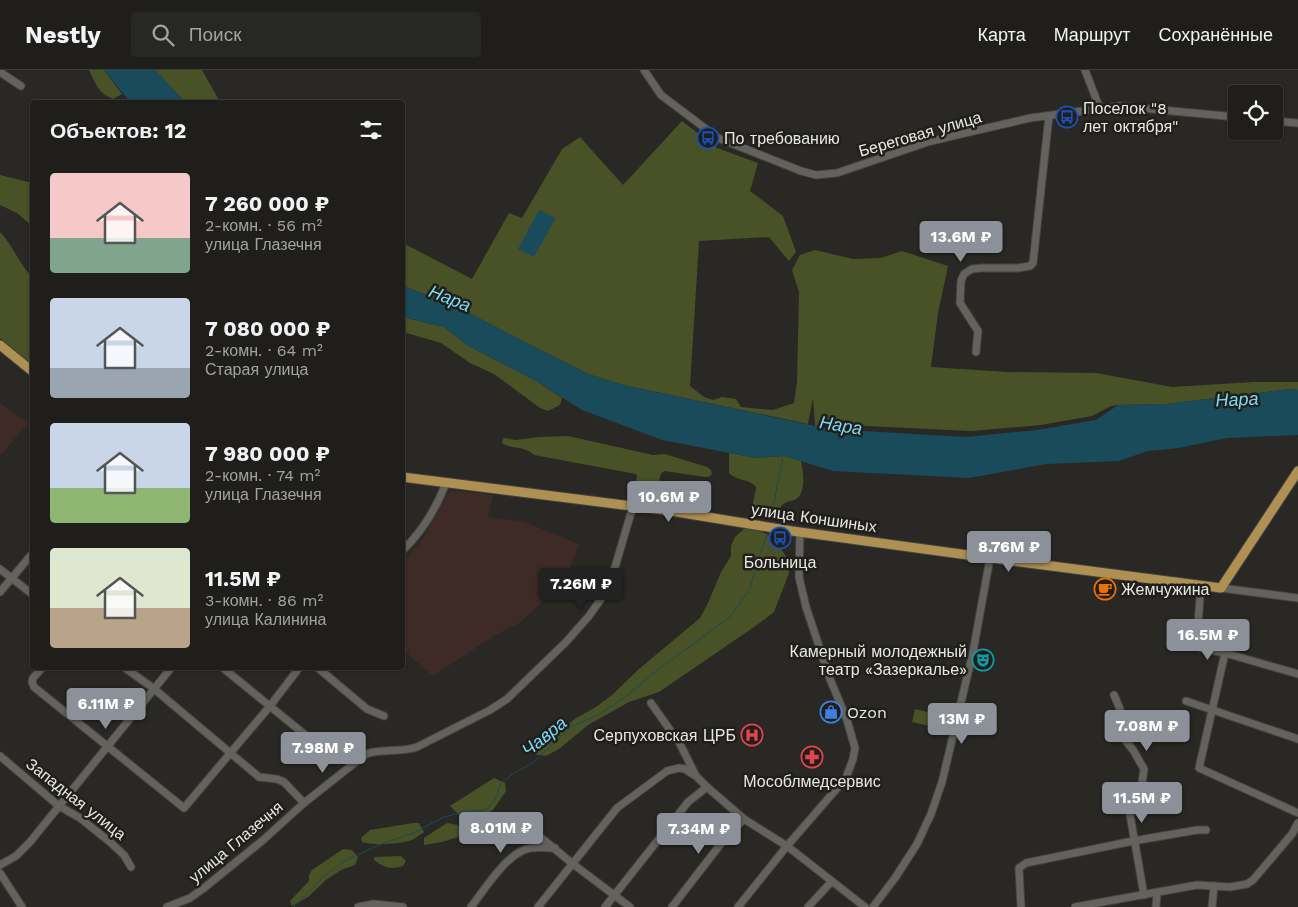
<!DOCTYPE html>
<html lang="ru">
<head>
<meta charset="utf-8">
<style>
  :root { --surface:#1f1e1b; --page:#272724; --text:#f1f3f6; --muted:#a1a2a3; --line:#3c3c3a; --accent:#8c9099 }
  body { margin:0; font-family:"Work Sans",sans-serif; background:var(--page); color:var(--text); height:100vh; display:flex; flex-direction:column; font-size:19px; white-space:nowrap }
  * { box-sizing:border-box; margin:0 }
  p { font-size:16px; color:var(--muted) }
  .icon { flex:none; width:28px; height:28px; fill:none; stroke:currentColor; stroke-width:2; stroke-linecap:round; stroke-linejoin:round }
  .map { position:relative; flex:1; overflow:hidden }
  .drawer { position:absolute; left:30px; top:30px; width:375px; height:570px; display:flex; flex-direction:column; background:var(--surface); border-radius:5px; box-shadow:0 1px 4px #0004,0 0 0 1px var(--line) }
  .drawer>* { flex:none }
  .tools { position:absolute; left:1228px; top:15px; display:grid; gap:10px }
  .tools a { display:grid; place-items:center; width:55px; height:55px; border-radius:5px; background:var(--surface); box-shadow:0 1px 4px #0004,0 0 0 1px var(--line); font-size:25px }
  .price { position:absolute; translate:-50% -42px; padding:0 11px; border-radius:5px; background:var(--accent); color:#fff; font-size:16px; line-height:32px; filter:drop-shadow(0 1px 2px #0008) }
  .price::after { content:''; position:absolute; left:50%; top:30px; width:15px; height:11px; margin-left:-8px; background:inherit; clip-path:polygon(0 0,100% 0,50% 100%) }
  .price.on { background:#222; color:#fff }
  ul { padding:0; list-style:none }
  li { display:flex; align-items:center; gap:15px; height:125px; padding:0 20px }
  li span { display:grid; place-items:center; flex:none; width:140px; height:100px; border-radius:5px; color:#555 }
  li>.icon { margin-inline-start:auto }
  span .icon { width:60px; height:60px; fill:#fffc; stroke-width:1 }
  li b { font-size:21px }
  h2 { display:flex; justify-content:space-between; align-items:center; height:60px; padding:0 20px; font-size:21px }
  header { display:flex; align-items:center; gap:30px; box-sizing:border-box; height:70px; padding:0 25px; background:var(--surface); border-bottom:1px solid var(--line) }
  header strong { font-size:24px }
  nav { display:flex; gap:28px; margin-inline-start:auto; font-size:18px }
  .search { width:350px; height:45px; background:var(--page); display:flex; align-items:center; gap:12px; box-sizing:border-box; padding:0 18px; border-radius:5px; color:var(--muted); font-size:19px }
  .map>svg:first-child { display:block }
  .education { fill:#3e2a26 }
  .green { fill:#495226 }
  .water { fill:#194b5a }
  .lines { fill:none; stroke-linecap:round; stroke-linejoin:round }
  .stream { stroke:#194b5a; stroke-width:1 }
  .minor-casing { stroke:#454441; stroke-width:9 }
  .major-casing { stroke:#454441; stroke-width:11 }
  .minor { stroke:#63625d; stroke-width:7 }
  .major { stroke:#ae9052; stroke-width:9 }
  .labels { text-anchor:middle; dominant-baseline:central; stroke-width:5; stroke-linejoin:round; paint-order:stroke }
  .poi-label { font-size:16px; fill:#e7e7e4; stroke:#201f1a; text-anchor:start }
  .street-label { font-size:16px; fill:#e7e7e4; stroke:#201f1a }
  .water-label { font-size:18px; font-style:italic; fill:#7adafa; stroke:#201f1a }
</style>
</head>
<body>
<header>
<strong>Nestly</strong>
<div class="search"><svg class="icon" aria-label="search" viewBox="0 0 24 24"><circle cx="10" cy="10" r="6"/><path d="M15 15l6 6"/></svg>Поиск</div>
<nav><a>Карта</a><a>Маршрут</a><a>Сохранённые</a></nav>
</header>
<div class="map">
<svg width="1298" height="837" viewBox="0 0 1298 837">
  <rect width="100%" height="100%" fill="#292824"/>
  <g class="education">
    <polygon points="0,333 28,353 0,386"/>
    <polygon points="450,420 493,425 488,447 525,452 579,474 567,506 555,525 542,532 521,552 497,564 433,606 403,580 403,491 422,470"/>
  </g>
  <g class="green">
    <path d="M89 0H104L122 24 113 29C99 24 95 13 89 0Z"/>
    <polygon points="155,0 202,0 220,32 185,32"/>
    <polygon points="682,51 717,78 758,93 750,121 783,146 796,182 789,191 769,167 699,171 690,316 704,327 713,330 722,327 736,329 741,337 773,340 794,333 797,313 799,222 792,200 800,185 815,180 853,189 881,188 902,181 948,196 938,243 931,297 1006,302 1096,303 1172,317 1254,312 1298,312 1298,320 1291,319 1166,334 1118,335 1111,336 1092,346 1041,355 971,361 826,354 815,356 813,328 808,354 623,315 588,304 449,233 403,216 403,173 472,209 509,143 522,148 562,79 580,67 623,115"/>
    <polygon points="0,105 32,113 32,156 17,143 0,135"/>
    <path d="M0 162C13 175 19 194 32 207V294L0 268Z"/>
    <polygon points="402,247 444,257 467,275 536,311 562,328 560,335 548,341 540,338 494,304 470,293 441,273 403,262"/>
    <path d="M568 366 653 385 665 384 707 397 711 400 712 404 709 407H705L665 401 661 403 655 429 651 433 635 432 631 427 637 407 636 404 534 385C523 375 515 380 503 374L502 371 504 368 516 370 539 367Z"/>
    <path d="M729 383 756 388 784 386 801 391C803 401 805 413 801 423 798 431 791 430 785 433 781 435 780 439 777 442 772 446 760 450 755 444 750 437 756 424 756 417 749 408 736 411 729 403Z"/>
    <polygon points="745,458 755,458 772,467 788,489 789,503 774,542 757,555 659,622 629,632 588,655 559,679 546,686 533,684 533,678 539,672 559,662 576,648 596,637 612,625 639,599 700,548 708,533 721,502 731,486 731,476 735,467"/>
    <polygon points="915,639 932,643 929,656 912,652"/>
    <polygon points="494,708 505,713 506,721 493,740 484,747 460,746 450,736"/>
    <path d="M413 753H419L424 762C421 764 417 767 414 769 403 774 373 776 362 772L361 768 370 760Z"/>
    <polygon points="447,753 458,755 461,762 458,767 442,772 424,775 424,768"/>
    <polygon points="343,779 352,780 358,787 355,795 341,800 326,810 308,827 292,836 290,831 309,811 309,805 312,800"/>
    <path d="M401 786 406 791 403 796C391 800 384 798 374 790V787Z"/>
  </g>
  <g class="water">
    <polygon points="104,0 155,0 185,32 130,32"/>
    <polygon points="539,140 556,148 534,187 518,179"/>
    <polygon points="403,216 449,233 588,304 623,315 829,359 966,367 1037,360 1096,350 1118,335 1166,334 1291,319 1298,320 1298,365 1227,368 1179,378 1148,381 1119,391 1047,394 969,408 833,401 784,386 756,388 662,370 582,340 536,311 467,275 444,257 403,247"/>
  </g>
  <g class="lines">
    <g class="stream">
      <polyline points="772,442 783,387"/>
      <polyline points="294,837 324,806 346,790 381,774 411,764 444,747 469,741 486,740 495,730 501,713 514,703 531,694 571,657 598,645 627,626 652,604 730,547 750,519 756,494 768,463"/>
    </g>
    <g class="minor-casing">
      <g id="minor">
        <polyline points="644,0 661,25 718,68 801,101 816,105 837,103 928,72 961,64 1030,48 1120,36 1236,47"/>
        <polyline points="1085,0 1100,39"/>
        <polyline points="0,2 21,16"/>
        <polyline points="1274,51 1298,53"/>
        <polyline points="976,282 978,261 960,233 961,211 964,204 972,199 982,198 1018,198 1030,196 1033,193 1049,46"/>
        <path d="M402 481C422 462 436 439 446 413"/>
        <polyline points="0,499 32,524"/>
        <polyline points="1201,515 1197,566 1197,573 1201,578 1225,583 1298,604"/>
        <polyline points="1221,518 1298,528"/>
        <polyline points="0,522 32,484"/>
        <polyline points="1225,583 1199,698 1298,743"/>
        <polyline points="42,598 33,608 32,612 34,617 184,738 270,636 299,598"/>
        <polyline points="125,598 153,618 259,707 277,709 284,712 304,733"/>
        <polyline points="223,598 314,672"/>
        <polyline points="318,598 367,639 384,646"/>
        <polyline points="1114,625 1120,639 1123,667 1133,680 1144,699 1142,713 1129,739 1144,825"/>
        <polyline points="1186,631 1298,669"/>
        <polyline points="651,633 680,674 696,706 707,717 744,749 787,776 865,837"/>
        <polyline points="0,686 59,736 80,748 110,772 124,785 131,797"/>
        <polyline points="516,747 573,794 630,837"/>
        <polyline points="0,795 16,786 30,772 171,598"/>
        <polyline points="0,803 22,837"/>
        <path d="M167 837 190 828 204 818 262 771 304 733 366 684C382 678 400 683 417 677L490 640 507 629 566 572 589 546 601 529 613 504 633 436"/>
        <polyline points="358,837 374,834 403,837"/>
        <path d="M471 837C484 820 504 788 524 780 534 776 544 778 555 778"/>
        <polyline points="538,837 617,738 667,701 679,698 685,699 694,705"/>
        <polyline points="605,837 688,732 707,717"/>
        <polyline points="672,837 723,771 744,749"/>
        <polyline points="738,837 787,776 846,708 853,689 855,678 847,650 830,609 806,537 799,507 800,462"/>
        <polyline points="808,837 832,811"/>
        <polyline points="873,837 895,808 917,774 931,744 942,712 973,582 990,488"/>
        <polyline points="1021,837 1019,798 1026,793 1133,771 1197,760 1206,760"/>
        <polyline points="1075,837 1197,815 1230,817 1247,814 1253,810 1292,764 1298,753"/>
        <polyline points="1156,837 1157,823"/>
        <polyline points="1212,837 1214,816"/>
      </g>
    </g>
    <g class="major-casing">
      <g id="major">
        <polyline points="0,275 32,301"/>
        <polyline points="402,407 671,441 792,461 990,488 1221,518 1298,401"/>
      </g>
    </g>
    <use href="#minor" class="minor"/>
    <use href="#major" class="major"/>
  </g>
  <defs>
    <g id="bus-ring" transform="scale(1.125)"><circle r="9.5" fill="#201f1a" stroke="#1a4fb4" stroke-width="1.5"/><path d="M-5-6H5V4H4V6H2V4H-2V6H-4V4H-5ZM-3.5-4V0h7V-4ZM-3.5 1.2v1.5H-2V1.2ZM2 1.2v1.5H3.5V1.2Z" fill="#1a4fb4"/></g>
    <g id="cafe-ring" transform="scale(1.125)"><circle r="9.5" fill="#201f1a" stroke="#e8710a" stroke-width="1.5"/><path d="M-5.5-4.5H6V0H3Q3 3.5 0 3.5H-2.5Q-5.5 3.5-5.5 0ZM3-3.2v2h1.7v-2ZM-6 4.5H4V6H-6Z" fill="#e8710a"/></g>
    <g id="theatre-ring" transform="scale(1.125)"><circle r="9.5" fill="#201f1a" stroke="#0f9aa8" stroke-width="1.5"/><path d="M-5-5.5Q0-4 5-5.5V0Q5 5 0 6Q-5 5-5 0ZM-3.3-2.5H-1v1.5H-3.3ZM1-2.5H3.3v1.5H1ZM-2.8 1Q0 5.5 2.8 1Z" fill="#0f9aa8"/></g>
    <g id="shop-ring" transform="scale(1.125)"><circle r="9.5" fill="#201f1a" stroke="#3f7fe0" stroke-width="1.5"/><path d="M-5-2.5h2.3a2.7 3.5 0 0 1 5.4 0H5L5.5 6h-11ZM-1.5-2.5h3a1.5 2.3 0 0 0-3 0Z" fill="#3f7fe0"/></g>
    <g id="hospital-ring" transform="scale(1.125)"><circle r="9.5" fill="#201f1a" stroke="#e0444e" stroke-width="1.5"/><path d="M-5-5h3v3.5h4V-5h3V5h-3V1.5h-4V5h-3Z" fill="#e0444e"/></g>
    <g id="pharmacy-ring" transform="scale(1.125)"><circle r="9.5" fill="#201f1a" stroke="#e0444e" stroke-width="1.5"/><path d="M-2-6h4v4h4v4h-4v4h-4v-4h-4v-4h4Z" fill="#e0444e"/></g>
  </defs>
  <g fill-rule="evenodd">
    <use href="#bus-ring" x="1067" y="47"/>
    <use href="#bus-ring" x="708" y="68"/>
    <use href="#bus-ring" x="780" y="468"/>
    <use href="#cafe-ring" x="1105" y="519"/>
    <use href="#theatre-ring" x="983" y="590"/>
    <use href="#shop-ring" x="831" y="642"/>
    <use href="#hospital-ring" x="752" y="665"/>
    <use href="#pharmacy-ring" x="812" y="687"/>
  </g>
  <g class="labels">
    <g class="poi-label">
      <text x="1083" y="38">Поселок "8<tspan x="1083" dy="18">лет октября"</tspan></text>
      <text x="724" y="68">По требованию</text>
      <text x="780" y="492" text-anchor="middle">Больница</text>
      <text x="1121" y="519">Жемчужина</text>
      <text x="967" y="581" text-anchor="end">Камерный молодежный<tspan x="967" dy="18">театр «Зазеркалье»</tspan></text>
      <text x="847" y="642">Ozon</text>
      <text x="736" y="665" text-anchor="end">Серпуховская ЦРБ</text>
      <text x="812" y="711" text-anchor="middle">Мособлмедсервис</text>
    </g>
    <g class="street-label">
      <text transform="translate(920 64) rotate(-16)">Береговая улица</text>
      <text transform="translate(814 448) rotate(8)">улица Коншиных</text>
      <text transform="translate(76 729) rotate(38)">Западная улица</text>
      <text transform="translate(236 772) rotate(-40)">улица Глазечня</text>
    </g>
    <g class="water-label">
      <text transform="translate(450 228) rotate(22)">Нара</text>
      <text transform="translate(1237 329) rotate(-3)">Нара</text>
      <text transform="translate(841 355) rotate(9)">Нара</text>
      <text transform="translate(544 666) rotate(-39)">Чавра</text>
    </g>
  </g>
</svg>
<div class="tools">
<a><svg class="icon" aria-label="locate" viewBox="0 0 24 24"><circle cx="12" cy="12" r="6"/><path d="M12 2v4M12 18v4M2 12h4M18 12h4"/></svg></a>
</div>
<b class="price" style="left:961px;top:193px">13.6M ₽</b>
<b class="price" style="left:669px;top:453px">10.6M ₽</b>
<b class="price" style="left:1009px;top:503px">8.76M ₽</b>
<b class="price on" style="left:581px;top:540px">7.26M ₽</b>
<b class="price" style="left:1208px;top:591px">16.5M ₽</b>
<b class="price" style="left:106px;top:660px">6.11M ₽</b>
<b class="price" style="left:962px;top:675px">13M ₽</b>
<b class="price" style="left:1147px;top:682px">7.08M ₽</b>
<b class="price" style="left:323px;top:704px">7.98M ₽</b>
<b class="price" style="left:1142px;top:754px">11.5M ₽</b>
<b class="price" style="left:501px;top:784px">8.01M ₽</b>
<b class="price" style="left:699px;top:785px">7.34M ₽</b>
<section class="drawer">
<h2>Объектов: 12<svg class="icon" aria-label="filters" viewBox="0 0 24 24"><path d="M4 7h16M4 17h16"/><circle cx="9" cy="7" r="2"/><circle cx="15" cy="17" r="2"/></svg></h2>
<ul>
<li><span style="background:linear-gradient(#f6c9c9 65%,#7fa58c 0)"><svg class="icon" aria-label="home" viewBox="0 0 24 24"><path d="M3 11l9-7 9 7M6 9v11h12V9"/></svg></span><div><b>7 260 000 ₽</b><p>2-комн. · 56 m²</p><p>улица Глазечня</p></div></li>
<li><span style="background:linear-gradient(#c9d6e8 70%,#9aa5b1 0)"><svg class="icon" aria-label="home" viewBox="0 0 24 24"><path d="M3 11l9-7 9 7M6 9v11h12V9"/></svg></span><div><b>7 080 000 ₽</b><p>2-комн. · 64 m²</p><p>Старая улица</p></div></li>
<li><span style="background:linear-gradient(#c9d6e8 65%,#8fb573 0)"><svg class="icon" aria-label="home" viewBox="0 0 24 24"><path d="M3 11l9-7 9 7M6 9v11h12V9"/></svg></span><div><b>7 980 000 ₽</b><p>2-комн. · 74 m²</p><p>улица Глазечня</p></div></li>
<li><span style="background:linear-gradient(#dfe7d0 60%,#b9a48a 0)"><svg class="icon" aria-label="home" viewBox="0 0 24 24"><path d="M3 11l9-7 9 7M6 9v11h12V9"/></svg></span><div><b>11.5M ₽</b><p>3-комн. · 86 m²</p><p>улица Калинина</p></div></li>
</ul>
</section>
</div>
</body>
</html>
